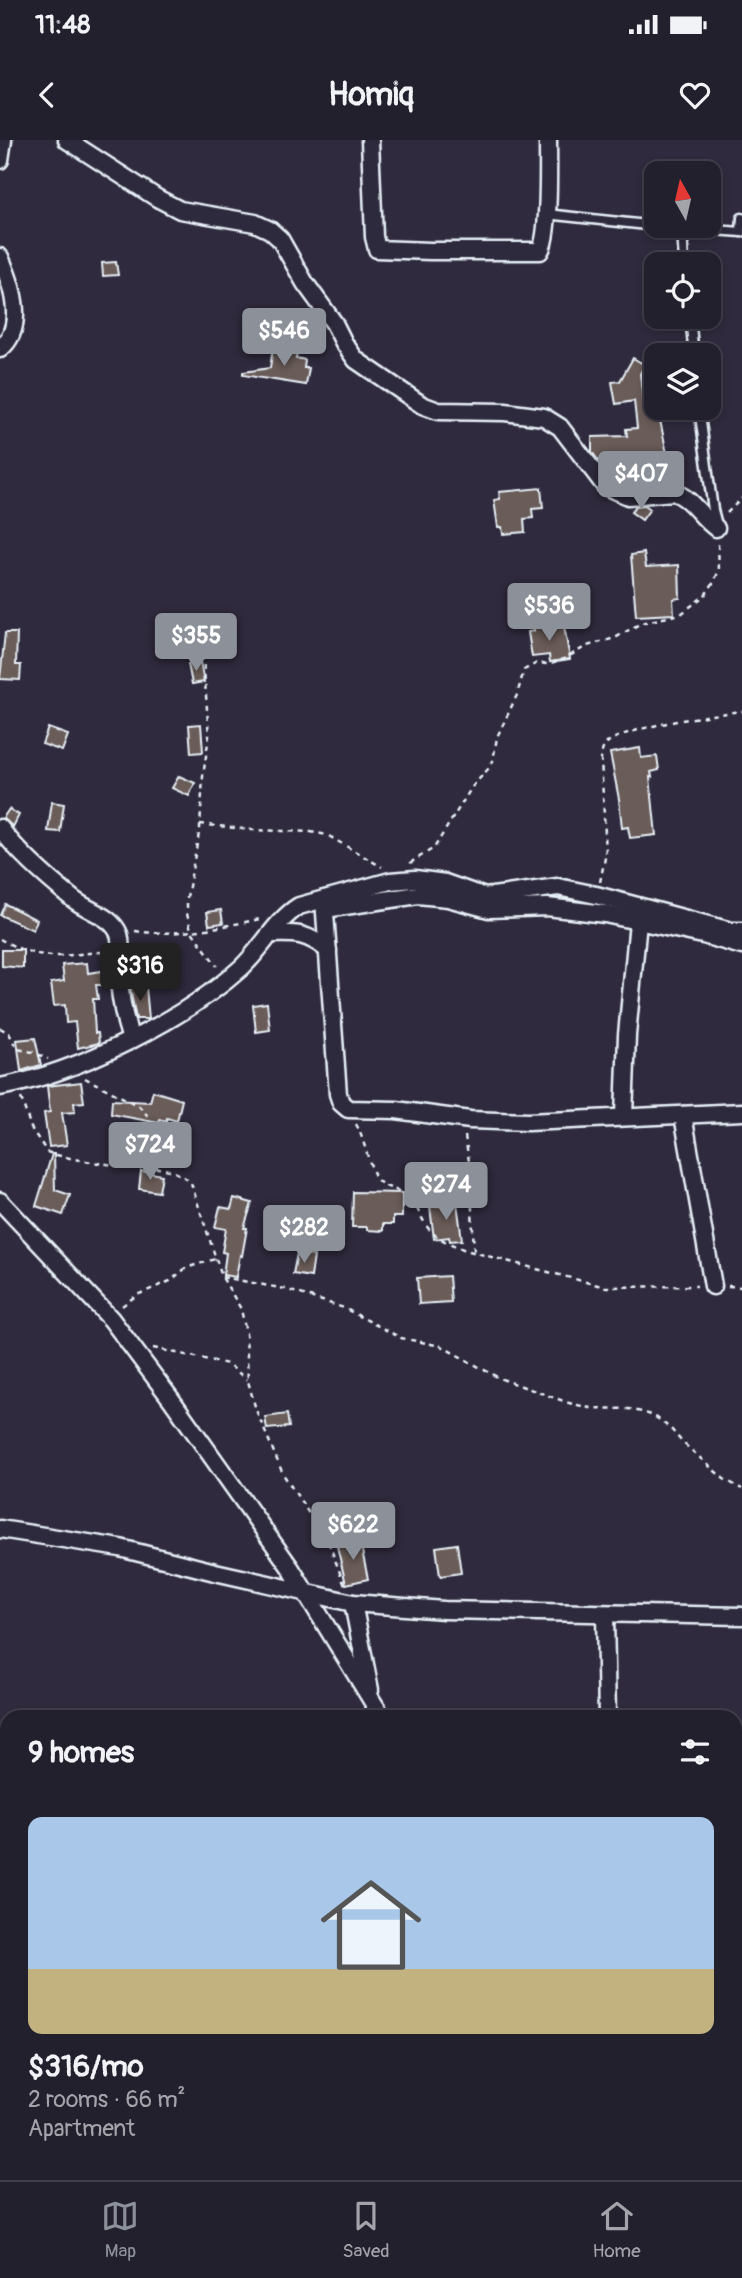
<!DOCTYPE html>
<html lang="en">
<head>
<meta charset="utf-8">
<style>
  :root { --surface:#23202e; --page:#2f2d3a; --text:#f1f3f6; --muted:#a3a3aa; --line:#403e4a; --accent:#8c9099 }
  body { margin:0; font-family:Pangolin,sans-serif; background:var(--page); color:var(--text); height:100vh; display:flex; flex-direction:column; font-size:26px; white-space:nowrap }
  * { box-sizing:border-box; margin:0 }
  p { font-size:23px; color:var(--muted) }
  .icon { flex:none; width:38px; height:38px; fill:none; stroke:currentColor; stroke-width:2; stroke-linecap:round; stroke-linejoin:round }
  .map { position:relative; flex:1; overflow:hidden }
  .side { position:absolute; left:0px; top:1570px; width:742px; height:471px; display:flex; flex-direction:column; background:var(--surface); border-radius:21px 21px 0 0; box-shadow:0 4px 10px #0003,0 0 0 2px var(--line) }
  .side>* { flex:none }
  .needle { width:46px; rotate:352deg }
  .controls { position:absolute; left:644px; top:21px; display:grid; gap:14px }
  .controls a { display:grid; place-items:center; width:77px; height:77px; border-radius:14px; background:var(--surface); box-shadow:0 4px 10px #0003,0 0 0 2px var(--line); font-size:35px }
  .price { position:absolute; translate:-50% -60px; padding:0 16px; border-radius:7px; background:var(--accent); color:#fff; font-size:23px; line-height:46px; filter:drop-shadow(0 2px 4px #0008) }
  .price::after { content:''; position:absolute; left:50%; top:42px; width:21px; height:16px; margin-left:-10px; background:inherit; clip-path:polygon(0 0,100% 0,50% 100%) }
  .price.active { background:#222; color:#fff }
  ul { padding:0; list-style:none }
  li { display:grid; align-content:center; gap:14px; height:371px; padding:0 28px }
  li+li { border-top:2px solid var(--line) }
  li span { display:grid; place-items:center; height:217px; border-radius:14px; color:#555 }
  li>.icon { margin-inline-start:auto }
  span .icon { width:126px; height:126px; fill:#fffc; stroke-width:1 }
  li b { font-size:30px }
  h2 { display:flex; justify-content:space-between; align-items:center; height:84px; padding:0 28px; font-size:30px }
  .status { display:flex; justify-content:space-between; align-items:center; height:49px; padding:0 35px; background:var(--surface); direction:ltr }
  .status svg { height:19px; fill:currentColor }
  header { display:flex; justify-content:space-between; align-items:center; height:91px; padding:0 28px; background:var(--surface); font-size:32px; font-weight:800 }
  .tabs { display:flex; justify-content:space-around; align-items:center; height:98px; border-top:2px solid var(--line); background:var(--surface); font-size:19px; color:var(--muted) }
  .tabs a { display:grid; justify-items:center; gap:4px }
  .tabs .active { color:var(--accent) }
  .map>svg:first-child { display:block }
  .building { fill:#6a5b58; stroke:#e8f1f8; stroke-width:2 }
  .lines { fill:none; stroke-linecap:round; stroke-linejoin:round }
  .lane-casing { stroke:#e8f1f8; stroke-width:13 }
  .street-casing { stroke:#e8f1f8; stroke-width:21 }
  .path { stroke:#e8f1f8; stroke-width:2.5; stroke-dasharray:5 5; stroke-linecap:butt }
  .lane { stroke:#2f2a3d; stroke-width:8 }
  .street { stroke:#2f2a3d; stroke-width:16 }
</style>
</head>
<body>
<div class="status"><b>11:48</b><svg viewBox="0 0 49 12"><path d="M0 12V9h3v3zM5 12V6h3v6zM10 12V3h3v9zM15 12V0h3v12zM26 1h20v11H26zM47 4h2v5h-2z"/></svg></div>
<header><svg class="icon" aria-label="back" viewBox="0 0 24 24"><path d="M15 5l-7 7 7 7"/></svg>Homiq<svg class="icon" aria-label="heart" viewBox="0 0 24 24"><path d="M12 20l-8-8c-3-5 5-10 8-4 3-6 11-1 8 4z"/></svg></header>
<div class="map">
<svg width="742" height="2040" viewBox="0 0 742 2040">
  <rect width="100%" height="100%" fill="#2f2a3d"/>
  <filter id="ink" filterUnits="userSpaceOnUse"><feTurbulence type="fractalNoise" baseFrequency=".0143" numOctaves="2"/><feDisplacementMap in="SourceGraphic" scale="14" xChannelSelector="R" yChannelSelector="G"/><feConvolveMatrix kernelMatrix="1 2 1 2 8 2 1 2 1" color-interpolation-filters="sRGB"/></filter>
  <g filter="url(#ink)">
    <g class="building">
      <polygon points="116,122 118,135 103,136 102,123"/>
      <polygon points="273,208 297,212 296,218 305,220 304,228 309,228 306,245 243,235 243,232 270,228"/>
      <polygon points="633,218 645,225 640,234 643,259 656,257 656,268 665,268 666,279 660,280 670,328 664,330 666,339 635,345 632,332 608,333 592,312 592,297 627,296 626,289 637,288 634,261 616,264 612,242 620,241"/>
      <polygon points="541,348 543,368 532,369 533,378 524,379 525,392 503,394 502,387 498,387 494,360 500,359 499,352"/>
      <polygon points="645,365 650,369 642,380 631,372 636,366"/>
      <polygon points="644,413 646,427 679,425 680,458 673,459 674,474 636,476 631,415"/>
      <polygon points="553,484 553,487 564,486 570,519 550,522 549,515 532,517 528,492 534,491 534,487"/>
      <polygon points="5,493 17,493 16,525 21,525 20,540 0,539"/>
      <polygon points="200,522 204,542 192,544 188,524"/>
      <polygon points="201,584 203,612 191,613 189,585"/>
      <polygon points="48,588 68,595 62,611 42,604"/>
      <polygon points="640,608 641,618 657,616 659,630 651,632 652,637 650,637 656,695 630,698 628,687 622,688 619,659 610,613"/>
      <polygon points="179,636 195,643 189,656 172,648"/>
      <polygon points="52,662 64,664 60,692 48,691"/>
      <polygon points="9,669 19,675 13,687 3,678"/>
      <polygon points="5,764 37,780 33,790 0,775"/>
      <polygon points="221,770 223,783 209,785 207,772"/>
      <polygon points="2,810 23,810 23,828 2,826"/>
      <polygon points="87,823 88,833 102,831 104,845 96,845 98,859 93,859 95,893 98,893 99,903 78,908 75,882 66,883 65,865 54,866 51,843 64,841 62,825"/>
      <polygon points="146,847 149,879 136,879 130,848"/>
      <polygon points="267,863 270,890 256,892 253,865"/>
      <polygon points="35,898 41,925 21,931 17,900"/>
      <polygon points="81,942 84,962 74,963 75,972 62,973 67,1005 49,1007 44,973 50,972 47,946"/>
      <polygon points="153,951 182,960 177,981 167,978 166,982 160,980 159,983 111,974 112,960 150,962"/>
      <polygon points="52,1014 54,1014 55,1050 70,1055 63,1075 36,1066"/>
      <polygon points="452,1029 467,1041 454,1056 440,1044"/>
      <polygon points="141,1031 162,1035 159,1052 139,1049"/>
      <polygon points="353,1052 402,1053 402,1077 393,1077 393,1084 383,1084 383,1091 367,1090 367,1087 352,1087"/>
      <polygon points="234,1058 252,1063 244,1088 247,1088 242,1116 240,1115 236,1137 223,1135 226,1113 222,1112 226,1089 215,1087 220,1067 231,1069"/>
      <polygon points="457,1063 462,1100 450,1101 449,1097 434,1099 430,1067"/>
      <polygon points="297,1113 314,1116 311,1137 293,1134"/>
      <polygon points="449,1136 451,1162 419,1164 417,1138"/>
      <polygon points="287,1274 289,1287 267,1289 265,1277"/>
      <polygon points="360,1401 368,1439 346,1444 337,1406"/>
      <polygon points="457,1404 461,1433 440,1436 436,1407"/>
    </g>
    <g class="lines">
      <g class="lane-casing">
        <g id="lane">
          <polyline points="546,74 656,86"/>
          <polyline points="658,86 742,92"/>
          <polyline points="682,88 684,124"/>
          <polyline points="741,92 742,78"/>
          <polyline points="690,177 694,215"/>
          <polyline points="699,268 713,370 717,385"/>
        </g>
      </g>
      <g class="street-casing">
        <g id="street">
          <path d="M67 0 157 58 180 70 255 83 270 90 280 99 305 143 334 183 344 203 356 220 422 265 438 271 505 272 544 277 560 287 605 346 628 356 673 352C691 357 701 378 716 388"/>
          <path d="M370 0 374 97 377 109 430 111H540C550 96 548 21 548 0"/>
          <polyline points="0,20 3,0"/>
          <path d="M0 117C12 144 27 187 0 209"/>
          <path d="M0 688C20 715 48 739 73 759 88 771 112 776 119 794 123 806 118 820 119 832 119 855 124 878 131 900"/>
          <polyline points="324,759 338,954 341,963 348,969 396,970 470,980 528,982 742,972"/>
          <polyline points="325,769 418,755 448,758 489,769 547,767 605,774 703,795 742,806"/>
          <path d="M271 794C296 793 307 793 328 810"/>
          <path d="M0 947C77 933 183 880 241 828 262 809 275 781 299 766L390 741 415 739 445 743 485 757 558 747 596 755 731 791H742"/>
          <polyline points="683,975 713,1146"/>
          <polyline points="624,976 627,895 638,782"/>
          <polyline points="0,1061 111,1179 171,1259 290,1427 382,1577"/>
          <polyline points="0,1389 120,1408 215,1432 353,1463 444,1470 742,1476"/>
          <polyline points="353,1463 370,1550"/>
          <polyline points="605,1474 607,1577"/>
          <polyline points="735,1779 742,1780"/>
          <polyline points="0,1810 0,1824"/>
          <polyline points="0,1863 7,1892"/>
          <polyline points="0,1937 7,1939"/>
          <polyline points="735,1987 742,1995"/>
          <polyline points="735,2022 742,2023"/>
        </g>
      </g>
      <g class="path">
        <polyline points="727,373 742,358"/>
        <polyline points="203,515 209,596 203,636 200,688 187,757 187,774 191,790 217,826"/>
        <polyline points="200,684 252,690 311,692 327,695 382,727"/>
        <polyline points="410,723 434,708 472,647 489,628 493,621 497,597 517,555 524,530 537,523 547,524 564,519 587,506 615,498 641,483 681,474 705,455 714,442 719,430 718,404"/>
        <path d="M600 742 606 713 601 619C602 612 602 608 607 603 625 587 715 574 742 571"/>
        <path d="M135 791C176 797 220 787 260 779"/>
        <path d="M0 799C17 809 39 817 60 816 75 815 90 812 105 812"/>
        <polyline points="0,888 9,893 17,909 33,912 48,919"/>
        <polyline points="85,938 139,966 147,975 168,1028"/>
        <path d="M21 958 31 988 47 1012C72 1020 98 1023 123 1026 148 1028 172 1024 191 1043L222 1137 241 1169 246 1193 248 1241 256 1270 283 1334 329 1404 345 1446"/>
        <path d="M356 984C365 1001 367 1019 375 1036 380 1048 397 1048 407 1056 417 1064 420 1077 428 1088 436 1099 452 1104 465 1110L605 1147 697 1146"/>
        <polyline points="465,996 470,1028 474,1111"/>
        <polyline points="222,1137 285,1149 344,1168 401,1198 441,1206 499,1238 569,1263 590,1268 629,1269 646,1273 657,1278 671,1289 682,1302 724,1339 742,1349"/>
        <polyline points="728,1146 742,1147"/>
        <polyline points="122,1166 137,1155 170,1141 186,1128 215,1119"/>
        <polyline points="153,1208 228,1224 247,1240"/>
        <polyline points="536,2034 536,2040"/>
      </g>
      <use href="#lane" class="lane"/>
      <use href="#street" class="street"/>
    </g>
  </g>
</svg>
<div class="controls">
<a><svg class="needle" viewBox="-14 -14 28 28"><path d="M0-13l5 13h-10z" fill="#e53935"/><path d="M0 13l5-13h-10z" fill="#a3a3aa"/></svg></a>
<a><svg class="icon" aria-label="locate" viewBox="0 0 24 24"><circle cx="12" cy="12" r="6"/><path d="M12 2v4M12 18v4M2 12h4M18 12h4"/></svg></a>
<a><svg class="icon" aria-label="layers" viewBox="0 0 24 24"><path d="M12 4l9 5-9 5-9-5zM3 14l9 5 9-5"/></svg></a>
</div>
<b class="price" style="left:284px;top:228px">$546</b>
<b class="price" style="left:641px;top:371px">$407</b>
<b class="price" style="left:549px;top:503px">$536</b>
<b class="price" style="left:196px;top:533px">$355</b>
<b class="price active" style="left:140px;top:863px">$316</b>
<b class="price" style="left:150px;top:1042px">$724</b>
<b class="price" style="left:446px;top:1082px">$274</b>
<b class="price" style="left:304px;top:1125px">$282</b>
<b class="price" style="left:353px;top:1422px">$622</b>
<section class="side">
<h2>9 homes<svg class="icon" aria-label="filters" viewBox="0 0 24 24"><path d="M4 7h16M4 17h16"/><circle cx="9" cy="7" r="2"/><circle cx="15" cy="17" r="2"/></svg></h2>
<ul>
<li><span style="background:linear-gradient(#a9c7e8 70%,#c2b280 0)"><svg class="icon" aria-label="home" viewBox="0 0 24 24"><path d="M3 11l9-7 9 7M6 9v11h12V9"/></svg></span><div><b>$316/mo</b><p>2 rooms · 66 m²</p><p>Apartment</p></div></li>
</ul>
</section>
</div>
<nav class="tabs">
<a class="active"><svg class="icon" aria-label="map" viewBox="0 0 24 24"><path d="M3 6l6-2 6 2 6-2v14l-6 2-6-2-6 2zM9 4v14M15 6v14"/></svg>Map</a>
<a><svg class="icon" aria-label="saved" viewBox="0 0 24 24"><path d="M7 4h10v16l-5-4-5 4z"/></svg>Saved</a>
<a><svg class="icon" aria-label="home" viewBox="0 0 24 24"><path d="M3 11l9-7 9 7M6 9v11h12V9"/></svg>Home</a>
</nav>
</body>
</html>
